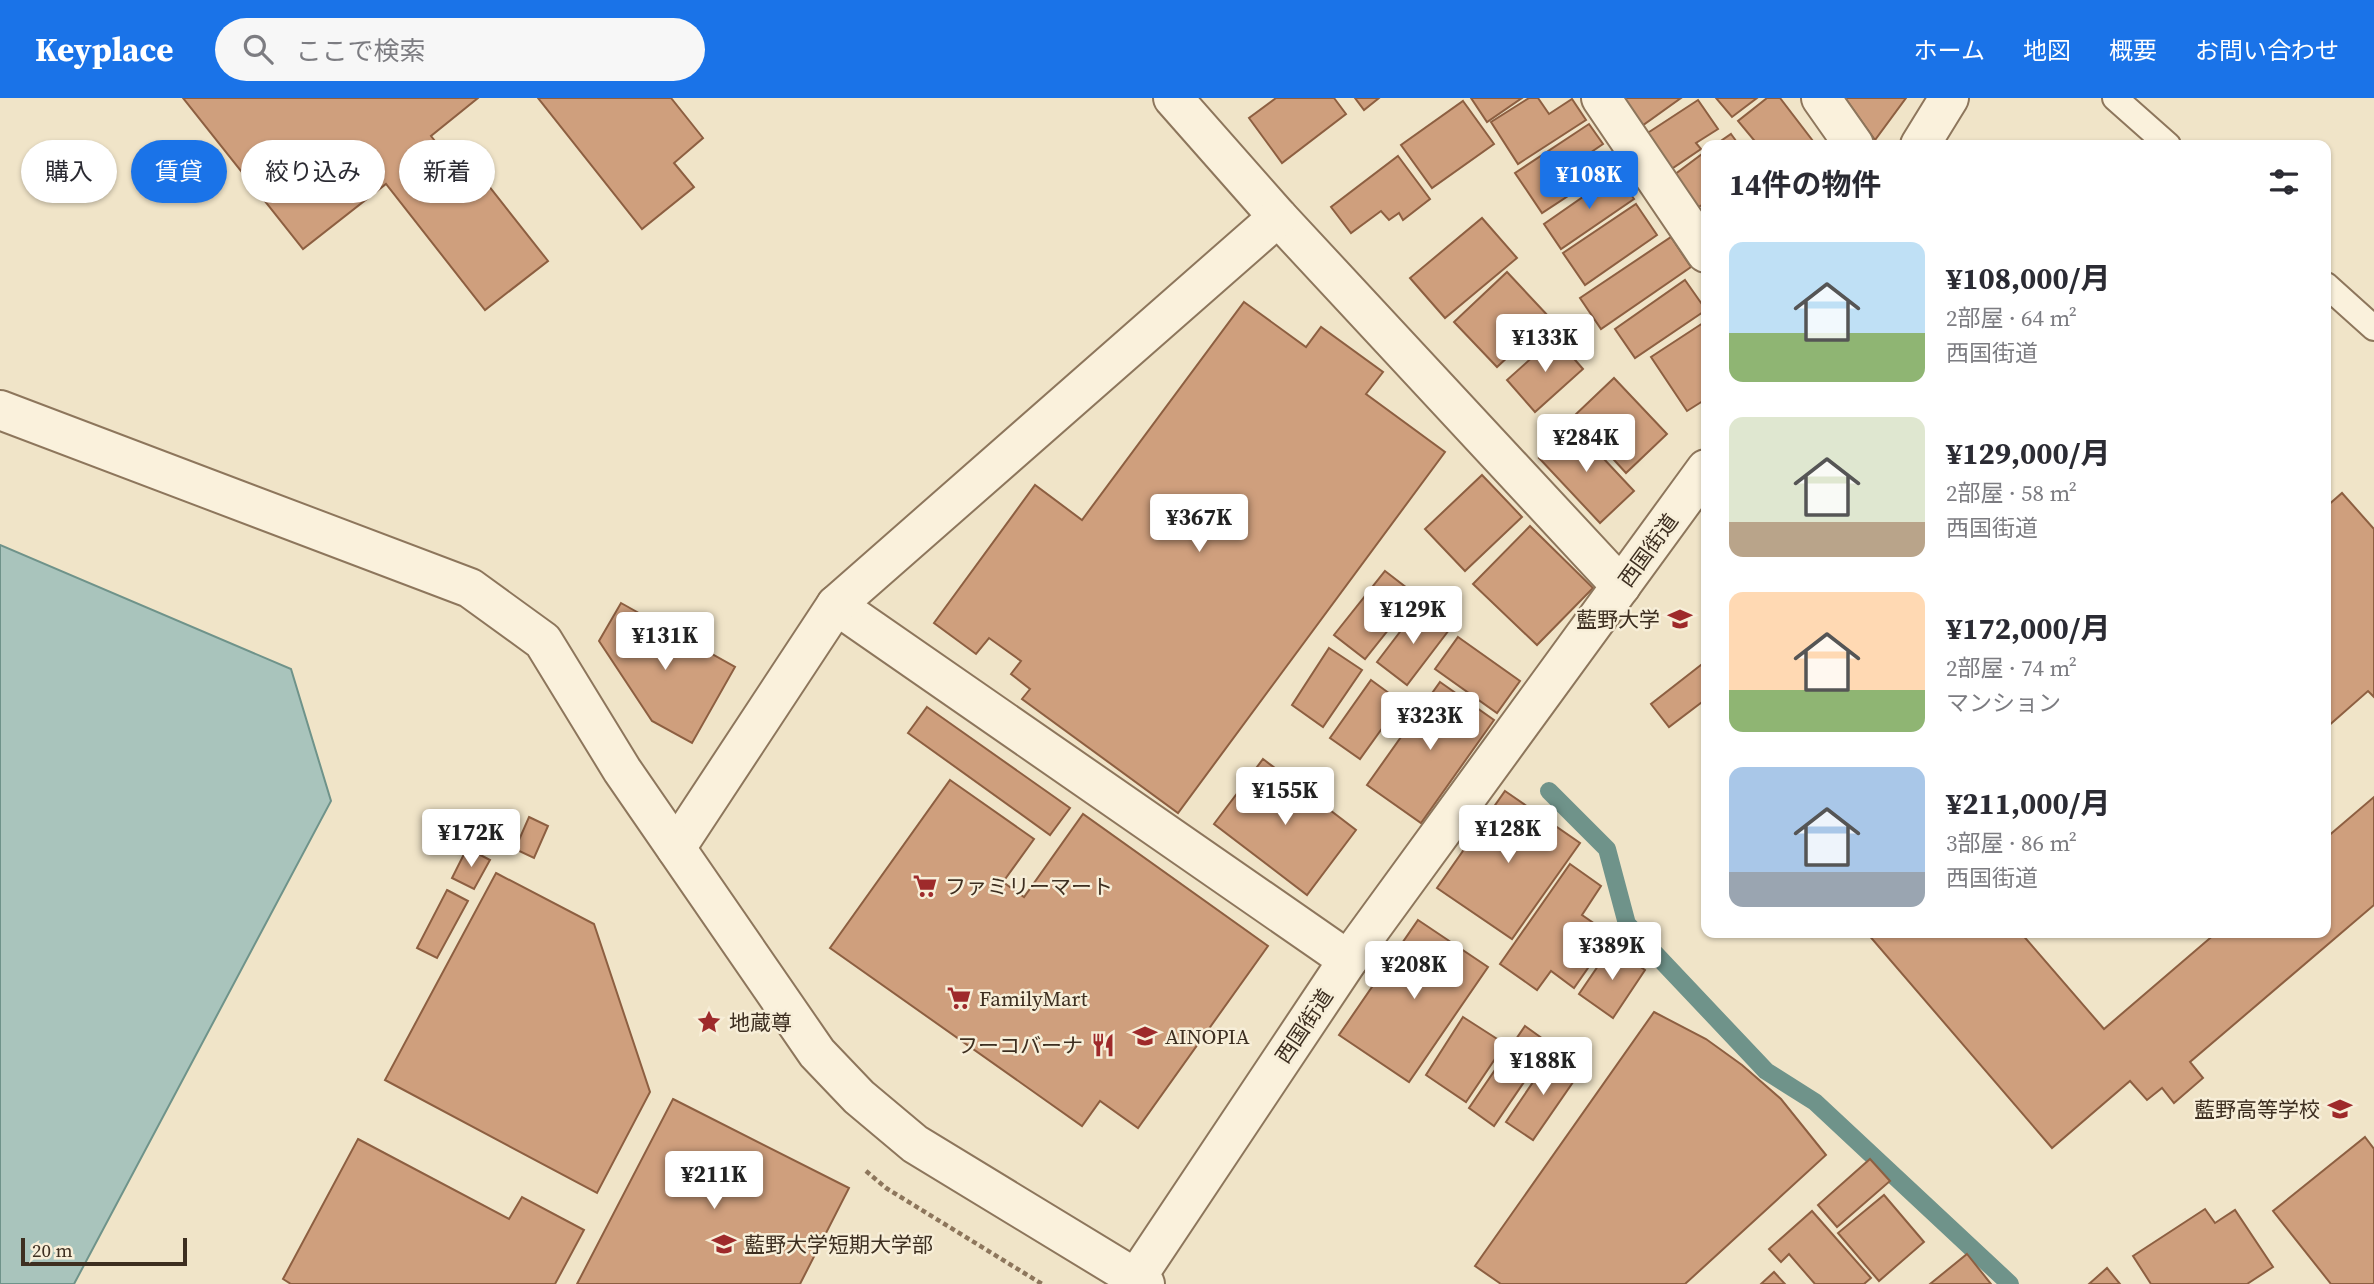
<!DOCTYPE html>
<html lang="ja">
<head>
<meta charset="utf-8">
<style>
  :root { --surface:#fff; --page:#f7f7f7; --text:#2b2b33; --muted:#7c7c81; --accent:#1a73e8 }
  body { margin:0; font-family:"Source Serif 4","Noto Sans JP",serif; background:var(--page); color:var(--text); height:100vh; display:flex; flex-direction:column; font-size:26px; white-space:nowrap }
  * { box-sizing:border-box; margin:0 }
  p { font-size:23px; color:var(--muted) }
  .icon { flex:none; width:38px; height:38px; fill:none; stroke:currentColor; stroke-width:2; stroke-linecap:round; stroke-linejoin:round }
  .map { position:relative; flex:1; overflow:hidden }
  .drawer { position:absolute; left:1701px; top:42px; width:630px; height:798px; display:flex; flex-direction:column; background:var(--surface); border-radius:14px; box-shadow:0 2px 5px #0004 }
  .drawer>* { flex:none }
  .guide { position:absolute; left:21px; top:42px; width:665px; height:63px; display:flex; gap:14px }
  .scale { position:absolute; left:21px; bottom:18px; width:166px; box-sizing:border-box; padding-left:7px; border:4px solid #3d2e20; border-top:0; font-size:19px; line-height:24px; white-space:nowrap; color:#3d2e20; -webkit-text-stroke:5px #f7eed8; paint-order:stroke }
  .price { position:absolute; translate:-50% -60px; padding:0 16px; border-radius:7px; background:#fff; color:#222; font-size:23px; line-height:46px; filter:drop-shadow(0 2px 4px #0008) }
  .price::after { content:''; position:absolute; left:50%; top:42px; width:21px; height:16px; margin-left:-10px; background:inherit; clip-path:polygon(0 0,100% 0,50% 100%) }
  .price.active { background:var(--accent); color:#fff }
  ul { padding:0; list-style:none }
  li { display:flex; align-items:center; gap:21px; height:175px; padding:0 28px }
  li span { display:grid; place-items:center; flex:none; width:196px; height:140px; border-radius:14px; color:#555 }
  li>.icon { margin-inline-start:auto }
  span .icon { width:84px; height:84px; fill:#fffc; stroke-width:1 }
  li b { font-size:30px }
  h2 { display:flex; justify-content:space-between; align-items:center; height:84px; padding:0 28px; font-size:30px }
  .tag { padding:0 24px; border-radius:32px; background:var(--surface); box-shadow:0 2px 5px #0004; font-size:24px; line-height:63px }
  .tag.active { background:var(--accent); color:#fff }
  header { display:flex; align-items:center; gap:42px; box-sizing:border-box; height:98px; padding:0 35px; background:var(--accent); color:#fff }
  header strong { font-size:33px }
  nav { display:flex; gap:38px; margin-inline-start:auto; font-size:24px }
  .search { width:490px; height:63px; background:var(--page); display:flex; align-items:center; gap:18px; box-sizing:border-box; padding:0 24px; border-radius:38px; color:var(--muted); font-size:26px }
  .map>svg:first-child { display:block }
  .water { fill:#a9c4bc; stroke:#6f938a; stroke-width:2 }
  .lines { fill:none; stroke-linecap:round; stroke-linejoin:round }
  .stream { stroke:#6f938a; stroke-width:18 }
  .building { fill:#cf9f7d; stroke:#8d5f41; stroke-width:2 }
  .service-casing { stroke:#8d765c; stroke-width:28 }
  .minor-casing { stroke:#8d765c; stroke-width:42 }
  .tertiary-casing { stroke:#8d765c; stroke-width:42 }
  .path { stroke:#8d765c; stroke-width:4.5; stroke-dasharray:5 3.5; stroke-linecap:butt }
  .service { stroke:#faf1dc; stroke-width:24 }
  .minor { stroke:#faf1dc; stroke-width:38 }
  .tertiary { stroke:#faf1dc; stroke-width:38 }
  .labels { text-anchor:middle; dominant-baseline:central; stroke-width:5; stroke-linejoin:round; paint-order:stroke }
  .street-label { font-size:21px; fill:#3d2e20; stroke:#f7eed8 }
  .poi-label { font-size:21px; fill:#3d2e20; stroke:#f7eed8; text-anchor:start }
</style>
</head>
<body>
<header>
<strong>Keyplace</strong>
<div class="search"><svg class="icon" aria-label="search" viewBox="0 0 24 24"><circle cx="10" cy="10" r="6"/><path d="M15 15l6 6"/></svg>ここで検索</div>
<nav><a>ホーム</a><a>地図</a><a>概要</a><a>お問い合わせ</a></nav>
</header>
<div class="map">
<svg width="2374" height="1186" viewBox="0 0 2374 1186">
  <rect width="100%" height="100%" fill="#f0e4c8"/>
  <polygon class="water" points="0,447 291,571 331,703 74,1186 0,1186"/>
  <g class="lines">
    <polyline class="stream" points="1549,693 1607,751 1627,826 1766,973 1815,1004 2010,1186"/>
  </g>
  <g class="building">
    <polygon points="183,0 478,0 431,38 455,68 466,59 548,163 485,212 386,86 303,151"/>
    <polygon points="538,0 671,0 703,40 674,65 694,89 642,131"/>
    <polygon points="1276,0 1334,0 1346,16 1282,65 1249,20"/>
    <polygon points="1355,0 1379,0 1364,12"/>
    <polygon points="1471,0 1522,0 1487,24"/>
    <polygon points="1529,0 1538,0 1549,16 1572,1 1586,22 1518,66 1491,24"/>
    <polygon points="1618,0 1681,0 1639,30"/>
    <polygon points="1716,0 1757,0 1732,19"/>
    <polygon points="1767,0 1780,0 1816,47 1758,47 1738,23"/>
    <polygon points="1845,0 1906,0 1875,42"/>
    <polygon points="1698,2 1718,31 1696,45 1701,51 1664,76 1640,40"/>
    <polygon points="1463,3 1494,46 1432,90 1401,47"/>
    <polygon points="1589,26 1603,46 1587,57 1600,77 1542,115 1515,75"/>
    <polygon points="1731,36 1739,47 1715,47"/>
    <polygon points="1706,53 1706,104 1693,113 1670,80"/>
    <polygon points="1398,58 1430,101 1403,122 1399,115 1389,122 1381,113 1351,135 1331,109"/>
    <polygon points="1616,76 1634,101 1561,151 1544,126"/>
    <polygon points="1636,106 1657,137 1585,187 1563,155"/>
    <polygon points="1482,120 1517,160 1445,220 1410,180"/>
    <polygon points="1671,139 1691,169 1601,231 1580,200"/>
    <polygon points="1507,174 1550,220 1497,269 1454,224"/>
    <polygon points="1685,182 1706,212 1635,260 1615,231"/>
    <polygon points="1244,204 1306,249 1321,229 1383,274 1366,296 1445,354 1178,715 1022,601 1030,591 1011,576 1021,563 989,540 976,556 934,525 1035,387 1082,422"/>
    <polygon points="1706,223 1706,301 1687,313 1651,259"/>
    <polygon points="1555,239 1583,271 1535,314 1507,282"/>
    <polygon points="1614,280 1667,336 1626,375 1574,318"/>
    <polygon points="1573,328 1634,393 1600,425 1539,360"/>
    <polygon points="1482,377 1522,419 1465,473 1425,431"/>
    <polygon points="2342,395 2374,431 2374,599 2368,593 2326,630 2326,409"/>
    <polygon points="1530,428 1593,490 1537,547 1473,486"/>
    <polygon points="1385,473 1416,497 1365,561 1334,537"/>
    <polygon points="621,505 735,569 692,645 652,623 599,543"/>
    <polygon points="1419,509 1449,532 1407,587 1377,564"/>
    <polygon points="1458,539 1520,583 1497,615 1435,571"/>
    <polygon points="1329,550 1362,572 1323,629 1292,607"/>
    <polygon points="1706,563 1706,601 1669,629 1651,606"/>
    <polygon points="1371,582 1401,604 1360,661 1330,640"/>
    <polygon points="1440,584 1494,622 1421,725 1367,687"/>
    <polygon points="927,609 1070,710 1050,737 908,635"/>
    <polygon points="1263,661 1356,732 1307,797 1214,726"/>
    <polygon points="950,682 1034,741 1003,784 1024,799 1083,716 1268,848 1138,1030 1100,1003 1082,1028 830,850"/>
    <polygon points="1505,693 1580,745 1512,841 1437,790"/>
    <polygon points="2374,699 2374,807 2190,964 2203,980 2174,1005 2162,990 2147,1002 2130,983 2052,1050 1867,835 2021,835 2104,931 2216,835 2326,835 2326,740"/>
    <polygon points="529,719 548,728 534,760 515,751"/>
    <polygon points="467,750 490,762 474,791 452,780"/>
    <polygon points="1570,766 1601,788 1582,817 1611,837 1574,890 1551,873 1537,892 1500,866"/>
    <polygon points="496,775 594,826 650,994 597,1095 385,982"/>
    <polygon points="447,792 468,803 437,860 417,850"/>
    <polygon points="1418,822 1488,869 1409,984 1339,937"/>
    <polygon points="1611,849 1645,872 1613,920 1579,896"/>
    <polygon points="1654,914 1706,941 1742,967 1781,1001 1826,1057 1685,1186 1501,1186 1475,1168"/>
    <polygon points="1463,919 1505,946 1466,1004 1426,977"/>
    <polygon points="1525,928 1550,946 1494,1028 1469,1010"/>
    <polygon points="1552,956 1580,974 1533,1042 1506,1024"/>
    <polygon points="673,1001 849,1090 800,1186 577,1186"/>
    <polygon points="2365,1039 2374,1051 2374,1186 2331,1186 2273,1113"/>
    <polygon points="358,1041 509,1121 522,1099 584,1132 555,1186 291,1186 283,1181"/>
    <polygon points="1870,1061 1890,1083 1837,1129 1818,1107"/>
    <polygon points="1884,1097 1924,1144 1879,1183 1838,1135"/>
    <polygon points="2205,1111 2215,1125 2235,1112 2273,1169 2247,1186 2151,1186 2133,1158"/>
    <polygon points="1812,1113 1871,1180 1864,1186 1815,1186 1789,1156 1781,1164 1769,1151"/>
    <polygon points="1967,1156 1991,1186 1930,1186"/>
    <polygon points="2107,1170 2120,1186 2089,1186"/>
    <polygon points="1774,1174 1785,1186 1761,1186"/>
  </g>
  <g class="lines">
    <g class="service-casing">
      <g id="service">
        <polyline points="2115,0 2168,47"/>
        <polyline points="2326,187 2374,230"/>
      </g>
    </g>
    <g class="minor-casing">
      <g id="minor">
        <polyline points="1173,0 1278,119 1621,488"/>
        <polyline points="1601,0 1706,155"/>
        <polyline points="1821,0 1854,47"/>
        <polyline points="1920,47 1949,0"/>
        <polyline points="836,507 1348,862"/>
        <polyline points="676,750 836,507 1278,119"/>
        <polyline points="1132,1186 1348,862 1706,371"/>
      </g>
    </g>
    <g class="tertiary-casing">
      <polyline id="tertiary" points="0,312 470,490 543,543 622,672 817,955 859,999 915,1046 1145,1186"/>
    </g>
    <polyline class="path" points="866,1073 886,1090 1042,1186"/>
    <use href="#service" class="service"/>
    <use href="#minor" class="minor"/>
    <use href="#tertiary" class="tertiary"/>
  </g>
  <defs>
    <g id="university-bare" transform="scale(1.89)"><path d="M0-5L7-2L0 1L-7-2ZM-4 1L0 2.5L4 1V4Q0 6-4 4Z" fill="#9e2a2b" stroke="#f7eed8" stroke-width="2.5" paint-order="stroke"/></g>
    <g id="supermarket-bare" transform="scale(1.89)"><path d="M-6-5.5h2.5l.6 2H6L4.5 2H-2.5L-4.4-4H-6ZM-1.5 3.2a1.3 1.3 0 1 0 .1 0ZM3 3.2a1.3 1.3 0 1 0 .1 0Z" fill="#9e2a2b" stroke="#f7eed8" stroke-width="2.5" paint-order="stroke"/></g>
    <g id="sight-bare" transform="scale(1.89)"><path d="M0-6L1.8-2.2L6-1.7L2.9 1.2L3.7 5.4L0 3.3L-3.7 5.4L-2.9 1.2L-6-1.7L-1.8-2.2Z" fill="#9e2a2b" stroke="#f7eed8" stroke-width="2.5" paint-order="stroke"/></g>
    <g id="school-bare" transform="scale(1.89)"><path d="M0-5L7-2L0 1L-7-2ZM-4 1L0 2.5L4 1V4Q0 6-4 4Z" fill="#9e2a2b" stroke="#f7eed8" stroke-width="2.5" paint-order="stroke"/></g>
    <g id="restaurant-bare" transform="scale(1.89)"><path d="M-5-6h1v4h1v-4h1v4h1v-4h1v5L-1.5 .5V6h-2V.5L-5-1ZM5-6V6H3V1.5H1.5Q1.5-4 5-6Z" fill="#9e2a2b" stroke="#f7eed8" stroke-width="2.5" paint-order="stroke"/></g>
  </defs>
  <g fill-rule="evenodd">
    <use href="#university-bare" x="1680" y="521"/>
    <use href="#supermarket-bare" x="925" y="788"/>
    <use href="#supermarket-bare" x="959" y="900"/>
    <use href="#sight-bare" x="709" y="924"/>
    <use href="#school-bare" x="1145" y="938"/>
    <use href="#restaurant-bare" x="1103" y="947"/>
    <use href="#school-bare" x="2340" y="1011"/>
    <use href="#university-bare" x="724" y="1146"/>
  </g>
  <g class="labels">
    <g class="street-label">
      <text transform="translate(1648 452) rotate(-54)">西国街道</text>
      <text transform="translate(1304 928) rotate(-56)">西国街道</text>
    </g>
    <g class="poi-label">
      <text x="1660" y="521" text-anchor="end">藍野大学</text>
      <text x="945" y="788">ファミリーマート</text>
      <text x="979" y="900">FamilyMart</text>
      <text x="729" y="924">地蔵尊</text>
      <text x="1165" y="938">AINOPIA</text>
      <text x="1083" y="947" text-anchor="end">フーコバーナ</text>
      <text x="2320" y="1011" text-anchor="end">藍野高等学校</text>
      <text x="744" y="1146">藍野大学短期大学部</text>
    </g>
  </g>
</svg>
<div class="scale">20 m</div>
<b class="price active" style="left:1589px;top:113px">¥108K</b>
<b class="price" style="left:1545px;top:276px">¥133K</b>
<b class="price" style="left:1586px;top:376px">¥284K</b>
<b class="price" style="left:1199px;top:456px">¥367K</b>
<b class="price" style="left:1413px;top:548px">¥129K</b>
<b class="price" style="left:665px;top:574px">¥131K</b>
<b class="price" style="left:1430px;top:654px">¥323K</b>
<b class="price" style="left:1285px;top:729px">¥155K</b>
<b class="price" style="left:1508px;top:767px">¥128K</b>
<b class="price" style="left:471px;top:771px">¥172K</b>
<b class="price" style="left:1612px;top:884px">¥389K</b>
<b class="price" style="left:1414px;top:903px">¥208K</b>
<b class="price" style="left:1543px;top:999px">¥188K</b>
<b class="price" style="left:714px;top:1113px">¥211K</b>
<div class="guide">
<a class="tag">購入</a>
<a class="tag active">賃貸</a>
<a class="tag">絞り込み</a>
<a class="tag">新着</a>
</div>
<section class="drawer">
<h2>14件の物件<svg class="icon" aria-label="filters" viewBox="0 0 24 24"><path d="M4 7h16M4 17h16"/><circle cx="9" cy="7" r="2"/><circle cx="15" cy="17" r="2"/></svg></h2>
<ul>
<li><span style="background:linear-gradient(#bfe0f5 65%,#8fb573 0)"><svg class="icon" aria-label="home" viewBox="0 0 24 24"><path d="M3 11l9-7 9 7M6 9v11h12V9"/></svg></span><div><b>¥108,000/月</b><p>2部屋 · 64 m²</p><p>西国街道</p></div></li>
<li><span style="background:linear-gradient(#dfe7d0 75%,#b9a48a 0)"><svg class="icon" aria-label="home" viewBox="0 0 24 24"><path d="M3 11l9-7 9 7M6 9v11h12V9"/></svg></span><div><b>¥129,000/月</b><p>2部屋 · 58 m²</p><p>西国街道</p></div></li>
<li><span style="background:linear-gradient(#ffd9b3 70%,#8fb573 0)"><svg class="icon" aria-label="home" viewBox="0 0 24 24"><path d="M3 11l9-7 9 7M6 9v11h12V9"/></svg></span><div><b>¥172,000/月</b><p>2部屋 · 74 m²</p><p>マンション</p></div></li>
<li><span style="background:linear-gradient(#a9c7e8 75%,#9aa5b1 0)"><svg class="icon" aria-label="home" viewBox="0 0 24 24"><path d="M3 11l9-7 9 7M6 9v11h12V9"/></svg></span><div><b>¥211,000/月</b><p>3部屋 · 86 m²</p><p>西国街道</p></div></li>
</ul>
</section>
</div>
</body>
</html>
